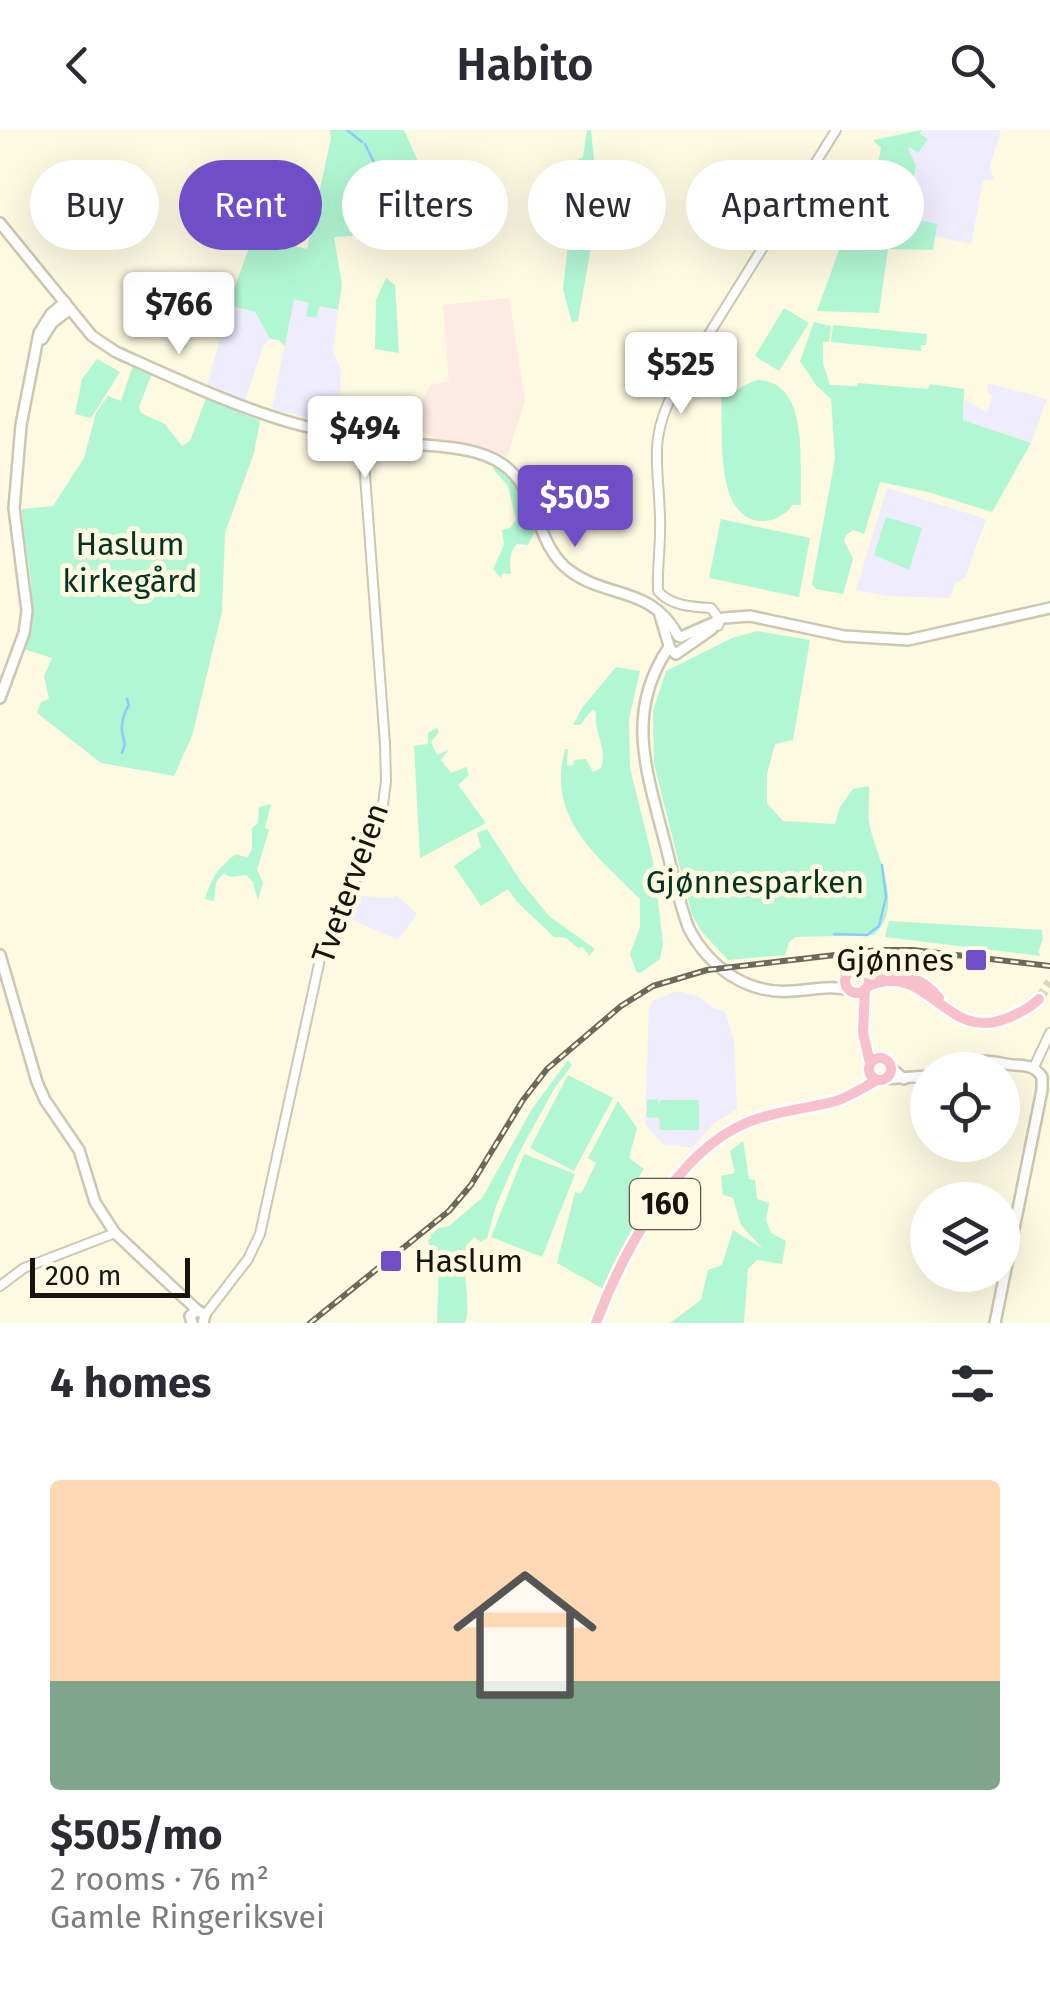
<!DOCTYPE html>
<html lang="en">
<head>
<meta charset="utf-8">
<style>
  :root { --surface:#fff; --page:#f2f2f3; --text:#2b2b33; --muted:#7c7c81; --accent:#6f4ec7 }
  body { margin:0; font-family:"Fira Sans",sans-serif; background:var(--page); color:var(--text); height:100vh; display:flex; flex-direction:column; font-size:38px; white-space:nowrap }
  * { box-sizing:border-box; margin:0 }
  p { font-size:32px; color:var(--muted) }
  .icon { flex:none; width:55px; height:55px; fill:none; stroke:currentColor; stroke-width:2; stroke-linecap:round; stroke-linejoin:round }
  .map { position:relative; height:1193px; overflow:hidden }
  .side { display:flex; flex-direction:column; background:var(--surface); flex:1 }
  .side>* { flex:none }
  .top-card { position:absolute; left:30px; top:30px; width:990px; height:90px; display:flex; gap:20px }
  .tools { position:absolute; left:910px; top:922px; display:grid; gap:20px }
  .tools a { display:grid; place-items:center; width:110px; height:110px; border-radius:50%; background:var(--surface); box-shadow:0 10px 40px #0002; font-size:50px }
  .scale { position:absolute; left:30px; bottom:25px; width:160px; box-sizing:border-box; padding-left:10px; border:5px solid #16140c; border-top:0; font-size:28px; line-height:35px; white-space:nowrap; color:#16140c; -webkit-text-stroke:8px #fef9e1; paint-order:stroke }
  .price { position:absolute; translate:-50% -85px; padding:0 22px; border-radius:10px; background:#fff; color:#222; font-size:32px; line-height:65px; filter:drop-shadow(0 2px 5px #0008) }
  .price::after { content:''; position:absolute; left:50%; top:60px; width:30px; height:22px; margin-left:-15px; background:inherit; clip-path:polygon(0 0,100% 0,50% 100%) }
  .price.selected { background:var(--accent); color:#fff }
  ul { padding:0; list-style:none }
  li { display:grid; align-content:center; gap:20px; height:530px; padding:0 50px }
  li span { display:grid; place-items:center; height:310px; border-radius:10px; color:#555 }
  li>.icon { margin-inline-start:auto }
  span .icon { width:180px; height:180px; fill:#fffc; stroke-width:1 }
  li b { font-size:42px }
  h2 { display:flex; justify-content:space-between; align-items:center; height:120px; padding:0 50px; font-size:42px }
  .pill { padding:0 35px; border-radius:45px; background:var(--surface); box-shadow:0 10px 40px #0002; font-size:35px; line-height:90px }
  .pill.selected { background:var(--accent); color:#fff }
  header { display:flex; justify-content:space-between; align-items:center; height:130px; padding:0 50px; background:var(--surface); font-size:45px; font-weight:600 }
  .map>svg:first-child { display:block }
  .industrial { fill:#fdeae2 }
  .education { fill:#efecfe }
  .green { fill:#b2f7d3 }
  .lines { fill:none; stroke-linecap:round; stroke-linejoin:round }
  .stream { stroke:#8cc9fc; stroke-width:2.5 }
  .primary-tunnel { stroke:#dbd7c1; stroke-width:10; stroke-dasharray:10 5; stroke-linecap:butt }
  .tertiary-casing { stroke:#ccc7b0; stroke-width:12 }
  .secondary-casing { stroke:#ccc7b0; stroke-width:14 }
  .primary-casing { stroke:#fff; stroke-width:15 }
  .tertiary { stroke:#fff; stroke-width:8 }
  .secondary { stroke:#fff; stroke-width:9 }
  .primary { stroke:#f8c0ca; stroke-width:10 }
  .rail-casing { stroke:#6c695b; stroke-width:6 }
  .rail { stroke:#fef9e1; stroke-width:2.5; stroke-dasharray:8; stroke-linecap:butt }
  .poi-dot { fill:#6f4ec7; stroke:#fef9e1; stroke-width:4 }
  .labels { text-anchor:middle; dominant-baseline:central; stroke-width:10; stroke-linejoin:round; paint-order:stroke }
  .shield { fill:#fef9e1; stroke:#5c594c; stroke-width:2.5 }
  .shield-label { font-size:30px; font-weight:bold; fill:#16140c }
  .park-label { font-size:32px; fill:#053522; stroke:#fef9e1 }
  .street-label { font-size:32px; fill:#16140c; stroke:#fef9e1 }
  .poi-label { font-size:32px; fill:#16140c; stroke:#fef9e1; text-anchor:end }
</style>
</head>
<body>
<header><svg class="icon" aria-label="back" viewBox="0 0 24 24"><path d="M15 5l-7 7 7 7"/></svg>Habito<svg class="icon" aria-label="search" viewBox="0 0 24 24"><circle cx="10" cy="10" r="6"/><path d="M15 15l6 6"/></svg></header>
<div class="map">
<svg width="1050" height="1193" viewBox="0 0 1050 1193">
  <rect width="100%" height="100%" fill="#fef9e1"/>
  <polygon class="industrial" points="509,168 525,270 507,327 439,311 415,297 415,288 430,255 449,251 443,175"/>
  <g class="education">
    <polygon points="924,0 1001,0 990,36 994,50 983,50 971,114 905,100 916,35 908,19"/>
    <polygon points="294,168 338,181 333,222 341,240 340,267 332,296 272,278"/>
    <polygon points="225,174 255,182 270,209 263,216 245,270 207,255 223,198 216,184"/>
    <polygon points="987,253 1047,269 1031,313 963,290 965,270 987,282 992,266 988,263"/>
    <polygon points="887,358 986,389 965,448 955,453 950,468 887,466 856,460"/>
    <polygon points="358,765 382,768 397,766 417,784 398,810 344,786"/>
    <polygon points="678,861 698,866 715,879 725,882 734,911 737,979 714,993 692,1018 663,1014 645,994 649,877 652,871"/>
  </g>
  <g class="green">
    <path d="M330 0H404L437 74 418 98C406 70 388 36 354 58L353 106 334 107 342 155 338 180 319 176 317 188 306 186 309 173 294 169 285 216 279 210 270 209 255 182 225 174 233 162 253 106 307 119 331 8Z"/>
    <polygon points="587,0 591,0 596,50 602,55 578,191 572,192 563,160 568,114 583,113 588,65 565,54 575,31 583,27"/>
    <polygon points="922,0 920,4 928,9 918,23 910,17 908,19 916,35 905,99 907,100 910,88 937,94 933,120 888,119 879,183 817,181 842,112 871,71 881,18 873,10"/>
    <polygon points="386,148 395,155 399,223 375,219 376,170"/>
    <polygon points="784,178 809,193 779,241 755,226"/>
    <polygon points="814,192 831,196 829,212 823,212 823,234 830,255 857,256 858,253 928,259 930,254 964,259 963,290 1031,313 992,382 928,362 880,352 864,404 853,400 846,405 844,411 853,429 843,464 816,459 812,454 835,329 831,269 816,255 800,231"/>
    <polygon points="833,195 927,204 926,215 921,215 921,221 831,212"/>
    <polygon points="97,229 120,242 91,288 75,284 82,249"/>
    <path d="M133 235 152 243 139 277 141 283 165 294 182 316 190 311 206 268 260 291 254 323 225 403 222 482 192 606 174 646 101 633 37 583 41 572 49 569 44 546 52 528 23 519C43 473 24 427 22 379L53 376 84 328 96 283 108 266 121 271Z"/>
    <path d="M759 250C811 253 799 337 801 375H793C784 386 773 392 759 391 713 385 724 300 721 266 735 265 744 252 759 250Z"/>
    <path d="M494 336 506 344 509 351 511 350 529 382 535 401 528 415 517 414C509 422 509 434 511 444L503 443 501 448 493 439 504 415 502 400 510 398 516 390 508 356 493 339Z"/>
    <polygon points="886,387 922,398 909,440 874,425"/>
    <polygon points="721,389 810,408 799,467 709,448"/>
    <path d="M757 501 810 510 793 610 775 614 767 644V673L783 691 835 694 840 677 853 659 869 656C870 669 867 684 870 697 877 728 905 777 874 805L796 807 789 812 785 825 728 830 702 802 692 785 654 634 653 581 666 541 732 508Z"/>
    <path d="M616 537 640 541 629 589 630 638 653 731 663 813 660 829 640 843 636 841 630 824 640 797V769C596 725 546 688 565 619H568L567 636 573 635 574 630 586 629 593 642 601 638C608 617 593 602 596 582L593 579 580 595H573L582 578Z"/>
    <polygon points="437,598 439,602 431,612 437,625 449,619 441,630 451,643 466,637 469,645 458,655 486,693 420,728 414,616 428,614 428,603"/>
    <path d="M271 674 265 698 269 700 257 740 263 752 258 771 253 752 246 745 230 747 224 743 216 752 214 771 205 769C211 749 218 737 236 724L247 728 252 719V698L258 693 259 677Z"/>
    <polygon points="487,699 522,753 549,786 595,819 589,826 583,817 578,818 566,808 554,807 517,772 508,759 481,776 454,736 481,717 477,703"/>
    <polygon points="889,791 1042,800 1043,809 1038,822 1041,826 885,807"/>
    <path d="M568 930 572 935 554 959 519 1023 496 1076 487 1108 481 1112 474 1107C454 1129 474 1166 465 1193H437L439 1135 432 1128 428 1110 432 1108 430 1105 439 1098 449 1096 482 1068 532 979Z"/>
    <polygon points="568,945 613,968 574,1041 530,1018"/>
    <polygon points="658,969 659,976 660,970 699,970 699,1000 660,1000 659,987 647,988 647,970"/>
    <polygon points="618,971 637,998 629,1028 644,1039 630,1060 652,1076 605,1160 557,1133 575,1062 581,1064 596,1033 588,1028"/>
    <polygon points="743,1011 749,1049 755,1050 757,1069 769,1073 766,1090 771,1103 786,1111 782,1134 757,1130 748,1139 744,1193 670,1193 701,1170 708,1140 722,1135 733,1100 762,1118 741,1095 733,1068 723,1065 721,1046 735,1043 730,1021"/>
    <polygon points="524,1024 575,1044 542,1127 491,1107"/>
  </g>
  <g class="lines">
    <g class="stream">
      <polyline points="347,0 362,12"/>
      <path d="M365 14C370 24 375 36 382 45 394 62 417 67 425 86"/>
      <path d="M122 623 125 614C120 599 121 588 129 575L127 569"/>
      <polyline points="834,804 867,805 879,796 886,767 882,735"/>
    </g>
    <polyline class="primary-tunnel" points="1039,869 1050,852"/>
    <g class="tertiary-casing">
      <g id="tertiary">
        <polygon points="364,307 368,315 364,332 360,315"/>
        <path d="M718 496 720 490 711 478C694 477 670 476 658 461 657 437 661 413 660 389 659 333 647 311 676 257L836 0"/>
        <polyline points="1034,937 1050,903"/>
        <polyline points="0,1156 24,1138 115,1103"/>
        <polyline points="205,1185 248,1129 260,1104 322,820 365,730 382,682 386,651 385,614 364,332"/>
      </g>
    </g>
    <g class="secondary-casing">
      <g id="secondary">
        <path d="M0 93 92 206 116 222C174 248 246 282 308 297 342 305 378 309 413 314 442 317 477 317 502 334 540 359 534 415 570 441 608 469 652 456 678 506"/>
        <polyline points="42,209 52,193 70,179"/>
        <polyline points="660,485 670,519 676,524 712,499"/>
        <polyline points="681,507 724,488 750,486 844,506 908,510 1050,478"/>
        <path d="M669 517C625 581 646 640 664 709 672 739 678 770 689 799 710 838 748 865 793 861 812 860 831 855 849 860"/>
        <polyline points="0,568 24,503 27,481 14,378 21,295 39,203 51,184 65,172"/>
        <polyline points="0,825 37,952 45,970 79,1020 95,1072 115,1103 197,1180"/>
        <polyline points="891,938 904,949"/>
        <path d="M942 940C966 930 981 929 1006 934 1021 937 1032 932 1042 947V960L995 1193"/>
        <polyline points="884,949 928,946"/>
        <polyline points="192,1193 190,1186 197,1180 205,1185 203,1193"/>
      </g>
    </g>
    <g class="primary-casing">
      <g id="primary">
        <circle cx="857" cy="851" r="12"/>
        <path d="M865 843C896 844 918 842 939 868"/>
        <path d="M868 856C929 830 944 912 1005 889 1018 884 1029 879 1039 869"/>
        <polyline points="865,859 863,903 870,933"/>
        <circle cx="880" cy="939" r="11"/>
        <path d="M596 1193C622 1124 675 1023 746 993 774 981 807 979 836 971 851 966 864 957 877 950"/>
      </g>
    </g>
    <use href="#tertiary" class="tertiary"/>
    <use href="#secondary" class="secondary"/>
    <use href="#primary" class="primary"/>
    <g class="rail-casing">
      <polyline id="rail" points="310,1193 449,1081 471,1055 523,970 547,939 621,876 653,856 707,840 878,820 913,820 1050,836"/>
    </g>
    <use href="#rail" class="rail"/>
  </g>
  <g class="poi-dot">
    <rect x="964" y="818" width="24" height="24" rx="5"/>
    <rect x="379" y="1119" width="24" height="24" rx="5"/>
  </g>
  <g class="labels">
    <rect class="shield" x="630" y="1049" width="70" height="50" rx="8"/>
    <g class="shield-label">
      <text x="665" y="1074">160</text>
    </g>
    <g class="park-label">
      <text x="130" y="414">Haslum<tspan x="130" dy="37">kirkegård</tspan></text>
      <text x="755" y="752">Gjønnesparken</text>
    </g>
    <g class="street-label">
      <text transform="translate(350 753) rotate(-70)">Tveterveien</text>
    </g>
    <g class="poi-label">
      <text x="954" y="830">Gjønnes</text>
      <text x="414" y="1131" text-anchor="start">Haslum</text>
    </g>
  </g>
</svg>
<div class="tools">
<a><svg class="icon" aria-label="locate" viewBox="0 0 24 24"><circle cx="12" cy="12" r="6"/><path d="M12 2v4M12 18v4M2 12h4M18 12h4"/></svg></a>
<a><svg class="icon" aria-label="layers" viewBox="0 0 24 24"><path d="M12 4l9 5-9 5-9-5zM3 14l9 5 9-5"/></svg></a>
</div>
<div class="scale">200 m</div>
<b class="price" style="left:179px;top:227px">$766</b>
<b class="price" style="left:681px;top:287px">$525</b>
<b class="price" style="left:365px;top:351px">$494</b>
<b class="price selected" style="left:575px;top:420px">$505</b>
<div class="top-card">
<a class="pill">Buy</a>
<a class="pill selected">Rent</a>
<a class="pill">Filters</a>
<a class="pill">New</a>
<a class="pill">Apartment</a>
</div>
</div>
<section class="side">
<h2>4 homes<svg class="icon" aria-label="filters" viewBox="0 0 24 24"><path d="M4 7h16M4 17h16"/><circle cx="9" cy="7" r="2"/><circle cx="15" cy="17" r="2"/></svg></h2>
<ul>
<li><span style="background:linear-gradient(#ffd9b3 65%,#7fa58c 0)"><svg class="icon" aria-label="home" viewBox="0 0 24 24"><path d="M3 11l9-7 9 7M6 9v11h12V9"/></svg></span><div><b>$505/mo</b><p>2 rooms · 76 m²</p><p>Gamle Ringeriksvei</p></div></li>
</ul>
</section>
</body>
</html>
